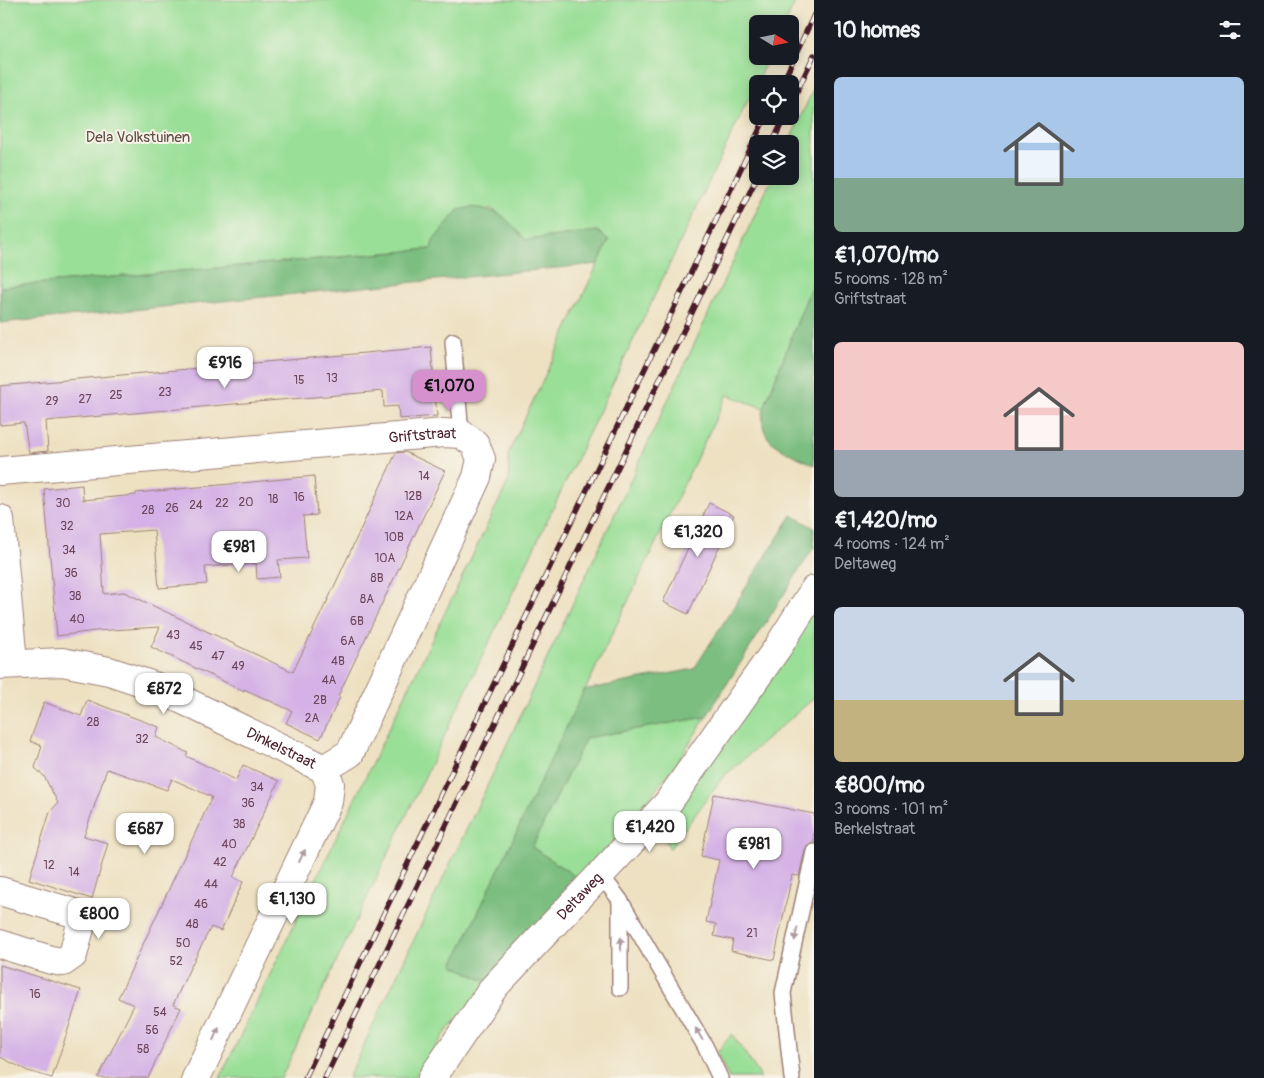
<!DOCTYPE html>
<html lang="en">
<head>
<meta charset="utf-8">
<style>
  :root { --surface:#171b24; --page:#242831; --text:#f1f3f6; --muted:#9ea1a6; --accent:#d690ce }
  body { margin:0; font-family:Pangolin,sans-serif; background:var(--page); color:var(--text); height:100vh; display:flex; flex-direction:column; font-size:19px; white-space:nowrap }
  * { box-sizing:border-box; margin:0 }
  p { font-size:16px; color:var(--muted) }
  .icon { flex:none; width:28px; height:28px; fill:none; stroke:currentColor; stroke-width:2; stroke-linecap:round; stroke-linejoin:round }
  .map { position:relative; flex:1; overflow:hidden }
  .side { display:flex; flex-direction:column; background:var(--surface); width:450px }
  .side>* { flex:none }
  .needle { width:32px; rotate:100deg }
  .controls { position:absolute; left:749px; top:15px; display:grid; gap:10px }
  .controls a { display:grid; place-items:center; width:50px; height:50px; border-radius:8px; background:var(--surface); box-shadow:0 2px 12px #0003; font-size:25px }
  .price { position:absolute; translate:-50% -42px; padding:0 11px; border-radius:10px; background:#fff; color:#222; font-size:16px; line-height:32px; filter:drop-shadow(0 1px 2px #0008) }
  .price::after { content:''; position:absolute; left:50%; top:30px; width:15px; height:11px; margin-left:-8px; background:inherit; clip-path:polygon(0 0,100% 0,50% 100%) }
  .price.selected { background:var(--accent); color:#111 }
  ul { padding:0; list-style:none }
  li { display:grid; align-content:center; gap:10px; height:265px; padding:0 20px }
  li span { display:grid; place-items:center; height:155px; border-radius:8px; color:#555 }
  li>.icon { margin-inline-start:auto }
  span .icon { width:90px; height:90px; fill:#fffc; stroke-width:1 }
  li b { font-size:21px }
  h2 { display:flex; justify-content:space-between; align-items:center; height:60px; padding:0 20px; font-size:21px }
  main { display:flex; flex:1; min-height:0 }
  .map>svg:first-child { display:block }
  .green { fill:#9adf97; stroke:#727f61 }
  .forest { fill:#7bbe80; stroke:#626e56 }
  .building { fill:#d4b1e6 }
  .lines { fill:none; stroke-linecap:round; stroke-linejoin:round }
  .lane-casing { stroke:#9c8076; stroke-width:18 }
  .street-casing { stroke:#9c8076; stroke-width:30 }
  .lane { stroke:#fff; stroke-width:15 }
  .street { stroke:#fff; stroke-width:28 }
  .rail-casing { stroke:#4a1f2b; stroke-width:5.5 }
  .rail { stroke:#f7f3e8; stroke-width:4; stroke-dasharray:11; stroke-linecap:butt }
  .oneway { fill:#ae9aa0 }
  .labels { text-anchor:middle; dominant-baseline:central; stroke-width:4; stroke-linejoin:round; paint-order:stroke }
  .number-label { font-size:12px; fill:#6c445a }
  .park-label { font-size:15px; fill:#5e4f46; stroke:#f7f3e8 }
  .street-label { font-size:15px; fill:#4a1f2b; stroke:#f7f3e8 }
</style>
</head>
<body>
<main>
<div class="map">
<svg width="814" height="1078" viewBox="0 0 814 1078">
  <rect width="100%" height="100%" fill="#f7f3e8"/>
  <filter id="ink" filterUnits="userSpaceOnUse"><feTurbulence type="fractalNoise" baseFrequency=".02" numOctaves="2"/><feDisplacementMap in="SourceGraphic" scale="10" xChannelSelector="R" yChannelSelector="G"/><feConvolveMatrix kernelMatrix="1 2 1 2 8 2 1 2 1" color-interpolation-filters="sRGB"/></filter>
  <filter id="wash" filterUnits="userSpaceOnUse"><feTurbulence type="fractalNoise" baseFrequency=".0096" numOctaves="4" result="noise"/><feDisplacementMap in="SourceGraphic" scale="20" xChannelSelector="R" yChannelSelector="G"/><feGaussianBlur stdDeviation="1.12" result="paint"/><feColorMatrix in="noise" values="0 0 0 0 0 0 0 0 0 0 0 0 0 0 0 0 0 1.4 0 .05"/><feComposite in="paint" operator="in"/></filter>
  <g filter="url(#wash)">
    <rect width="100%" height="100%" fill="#eee1c2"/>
    <g class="green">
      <polygon points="0,0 796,0 785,24 758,24 758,56 769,56 281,1078 220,1078 509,480 508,454 609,240 597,231 526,240 504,217 490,208 431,249 0,287"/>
      <polygon points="814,88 814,279 764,408 727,395 453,965 487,982 447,1031 414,1078 348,1078 491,778 773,176 790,176 790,144 788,144"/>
      <polygon points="814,597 814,698 722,778 670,849 659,829"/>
      <polygon points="706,717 676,764 628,825 579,879 532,847 586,737"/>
      <polygon points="732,1034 759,1074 760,1078 729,1078 717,1053"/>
    </g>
    <g class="forest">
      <path d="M471 207C503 210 506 219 526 240L597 231 609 240 598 264 0 323V287L431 249 433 241 458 210Z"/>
      <path d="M814 279V465C786 450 756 446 764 408Z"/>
      <polygon points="792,515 814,528 814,547 706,717 586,738 532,847 579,879 487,982 453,965 584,690 694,669"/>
    </g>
    <g id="blocks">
      <g class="building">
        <polygon points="431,347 437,416 399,419 398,406 384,407 383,391 256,402 46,421 48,451 29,453 24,423 0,425 0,386"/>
        <polygon points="405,452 445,471 338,696 340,697 320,739 286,723 292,711 244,689 244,691 151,647 160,627 95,631 57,636 44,489 82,485 83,500 136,495 136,493 314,476 317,515 303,516 307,558 278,560 280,577 257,579 256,563 205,567 207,584 159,588 154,530 100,534 104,594 124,592 293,672 326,603 326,604 396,453"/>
        <polygon points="709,503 734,515 688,614 663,602"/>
        <polygon points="87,700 159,727 156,737 188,753 186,756 236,780 243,765 279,781 233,877 243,882 221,931 211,927 189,970 173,1005 181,1008 148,1078 98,1078 134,1005 118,998 212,797 172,779 167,790 107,769 84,836 108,843 92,899 29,879 50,812 58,803 44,776 35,768 42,746 30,741 44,702 81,716"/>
        <polygon points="714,794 814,814 814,843 807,845 805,850 799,876 792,875 774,960 731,951 733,940 714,936 716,924 706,922 719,860 701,856"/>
        <polygon points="0,965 81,990 52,1078 28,1071 0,1057"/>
      </g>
    </g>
  </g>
  <g filter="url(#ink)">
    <use href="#blocks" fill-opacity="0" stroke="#9c8076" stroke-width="1"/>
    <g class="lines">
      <g class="lane-casing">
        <g id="lane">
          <polyline points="453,341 461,434"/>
          <polyline points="601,875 620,900 705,1046 720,1078"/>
          <polyline points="620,988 620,901"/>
          <polyline points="792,1078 783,993 814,852"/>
        </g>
      </g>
      <g class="street-casing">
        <g id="street">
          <path id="s1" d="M0 471 444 433 461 434 475 444 481 459 477 477 350 753 324 769"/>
          <polyline points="0,519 13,663"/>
          <path id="s2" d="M0 665 62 662 109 671 154 686 324 769 330 784 328 802 196 1078"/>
          <polyline points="0,891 71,912 79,917 80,928 73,955 63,962 51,960 0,944"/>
          <path id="s3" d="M432 1078 494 987 667 804 778 647 814 590"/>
        </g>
      </g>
      <use href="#lane" class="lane"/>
      <use href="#street" class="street"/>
      <g class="rail-casing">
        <g id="rail">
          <polyline points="782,84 814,15"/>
          <polyline points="790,106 814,55"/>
          <polyline points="772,144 785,116"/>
          <polyline points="305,1078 766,116"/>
          <polyline points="325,1078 758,175"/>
        </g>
      </g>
      <use href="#rail" class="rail"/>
    </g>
    <defs><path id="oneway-solid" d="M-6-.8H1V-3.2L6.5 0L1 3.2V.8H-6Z" transform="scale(1.25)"/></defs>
    <g class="oneway">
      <use href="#oneway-solid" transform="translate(302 856) rotate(-64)"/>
      <use href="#oneway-solid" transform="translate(796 934) rotate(102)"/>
      <use href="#oneway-solid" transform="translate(621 944) rotate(-90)"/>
      <use href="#oneway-solid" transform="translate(216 1034) rotate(-65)"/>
      <use href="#oneway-solid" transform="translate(699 1034) rotate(-120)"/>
    </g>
  </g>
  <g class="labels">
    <g class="number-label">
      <text x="332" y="378">13</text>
      <text x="299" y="380">15</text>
      <text x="165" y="392">23</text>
      <text x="116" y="395">25</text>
      <text x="85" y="399">27</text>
      <text x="52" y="401">29</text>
      <text x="424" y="476">14</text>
      <text x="413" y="496">12B</text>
      <text x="299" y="497">16</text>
      <text x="273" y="499">18</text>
      <text x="246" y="502">20</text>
      <text x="63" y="503">30</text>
      <text x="222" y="503">22</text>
      <text x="196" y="505">24</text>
      <text x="172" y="508">26</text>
      <text x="148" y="510">28</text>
      <text x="404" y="516">12A</text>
      <text x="67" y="526">32</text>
      <text x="394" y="537">10B</text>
      <text x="69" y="550">34</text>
      <text x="385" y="558">10A</text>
      <text x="71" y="573">36</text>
      <text x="377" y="578">8B</text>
      <text x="75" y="596">38</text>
      <text x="367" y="599">8A</text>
      <text x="77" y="619">40</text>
      <text x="357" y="621">6B</text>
      <text x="173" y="635">43</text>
      <text x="348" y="641">6A</text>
      <text x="196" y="646">45</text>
      <text x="218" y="656">47</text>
      <text x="338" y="661">4B</text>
      <text x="238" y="666">49</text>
      <text x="329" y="680">4A</text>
      <text x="320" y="700">2B</text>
      <text x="312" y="718">2A</text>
      <text x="93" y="722">28</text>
      <text x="142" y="739">32</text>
      <text x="257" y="787">34</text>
      <text x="248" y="803">36</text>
      <text x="239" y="824">38</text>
      <text x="229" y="844">40</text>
      <text x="220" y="862">42</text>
      <text x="49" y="865">12</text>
      <text x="74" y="872">14</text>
      <text x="211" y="884">44</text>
      <text x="201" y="904">46</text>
      <text x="192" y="924">48</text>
      <text x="752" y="933">21</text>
      <text x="183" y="943">50</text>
      <text x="176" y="961">52</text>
      <text x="35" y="994">16</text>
      <text x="160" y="1012">54</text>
      <text x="152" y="1030">56</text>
      <text x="143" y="1049">58</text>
    </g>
    <g class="park-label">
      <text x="138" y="137">Dela Volkstuinen</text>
    </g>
    <g class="street-label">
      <text stroke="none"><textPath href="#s1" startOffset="424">Griftstraat</textPath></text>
      <text stroke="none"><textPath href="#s2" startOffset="299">Dinkelstraat</textPath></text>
      <text stroke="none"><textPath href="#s3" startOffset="235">Deltaweg</textPath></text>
    </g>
  </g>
</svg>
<div class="controls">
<a><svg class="needle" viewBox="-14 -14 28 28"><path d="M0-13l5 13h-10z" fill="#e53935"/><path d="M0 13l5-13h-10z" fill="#9ea1a6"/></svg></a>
<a><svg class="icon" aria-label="locate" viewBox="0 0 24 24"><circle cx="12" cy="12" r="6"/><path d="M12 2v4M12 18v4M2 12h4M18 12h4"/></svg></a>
<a><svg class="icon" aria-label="layers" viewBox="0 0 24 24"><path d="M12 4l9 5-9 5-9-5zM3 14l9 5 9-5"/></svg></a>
</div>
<b class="price" style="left:225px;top:389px">€916</b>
<b class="price selected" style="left:449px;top:412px">€1,070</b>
<b class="price" style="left:698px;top:558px">€1,320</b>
<b class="price" style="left:239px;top:573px">€981</b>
<b class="price" style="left:164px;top:715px">€872</b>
<b class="price" style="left:650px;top:853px">€1,420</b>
<b class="price" style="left:145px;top:855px">€687</b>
<b class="price" style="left:754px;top:870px">€981</b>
<b class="price" style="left:292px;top:925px">€1,130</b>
<b class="price" style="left:99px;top:940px">€800</b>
</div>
<section class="side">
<h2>10 homes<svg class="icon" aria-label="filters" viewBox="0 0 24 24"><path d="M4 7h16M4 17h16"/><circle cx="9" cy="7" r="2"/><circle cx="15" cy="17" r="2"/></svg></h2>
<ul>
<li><span style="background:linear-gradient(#a9c7e8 65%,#7fa58c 0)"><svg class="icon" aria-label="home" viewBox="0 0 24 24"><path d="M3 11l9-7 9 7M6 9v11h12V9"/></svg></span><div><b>€1,070/mo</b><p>5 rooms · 128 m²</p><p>Griftstraat</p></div></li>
<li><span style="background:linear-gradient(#f6c9c9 70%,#9aa5b1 0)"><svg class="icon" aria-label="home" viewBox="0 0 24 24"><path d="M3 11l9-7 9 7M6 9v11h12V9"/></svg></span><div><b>€1,420/mo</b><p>4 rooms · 124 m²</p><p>Deltaweg</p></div></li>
<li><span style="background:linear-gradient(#c9d6e8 60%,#c2b280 0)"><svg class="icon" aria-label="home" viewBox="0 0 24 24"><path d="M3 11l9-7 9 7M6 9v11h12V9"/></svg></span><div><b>€800/mo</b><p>3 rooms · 101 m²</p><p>Berkelstraat</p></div></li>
</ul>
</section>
</main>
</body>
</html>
